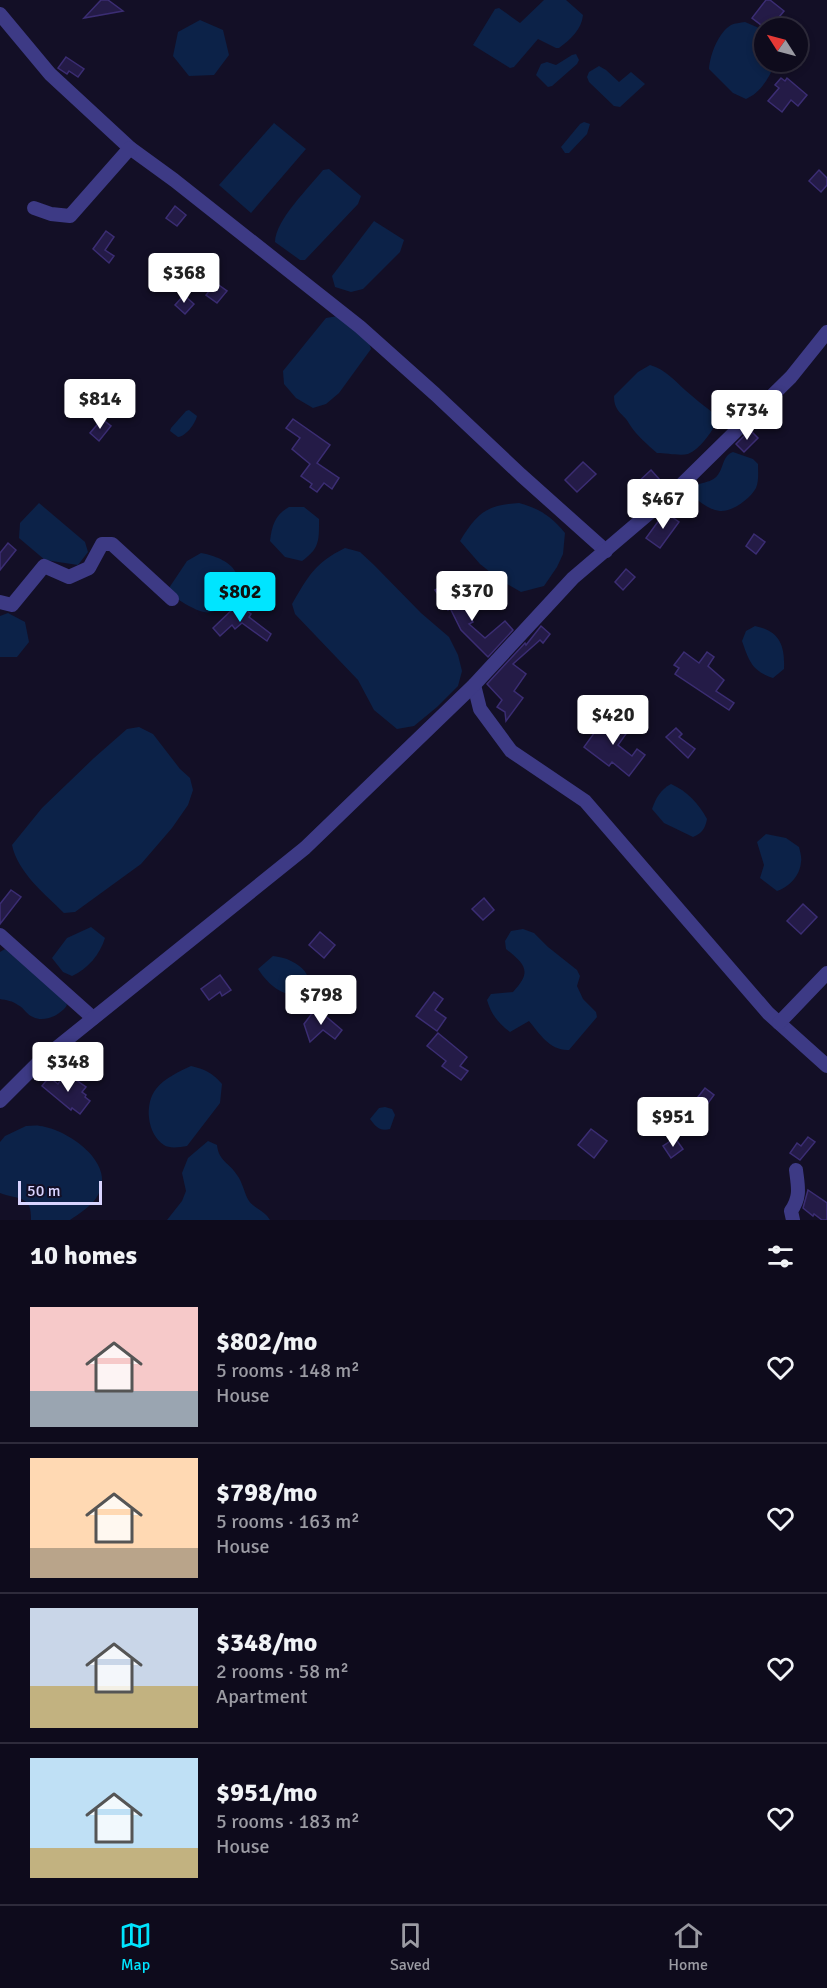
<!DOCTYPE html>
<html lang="en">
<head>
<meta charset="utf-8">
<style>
  :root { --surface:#0e0b1c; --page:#1c1929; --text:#f1f3f6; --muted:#9b9ba3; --line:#2e2b3b; --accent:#00e5ff }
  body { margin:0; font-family:Signika,sans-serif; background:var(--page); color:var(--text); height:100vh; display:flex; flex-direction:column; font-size:22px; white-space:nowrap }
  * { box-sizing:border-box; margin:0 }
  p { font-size:20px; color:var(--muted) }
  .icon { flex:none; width:33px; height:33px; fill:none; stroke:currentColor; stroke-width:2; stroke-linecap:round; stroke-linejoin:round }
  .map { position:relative; height:1220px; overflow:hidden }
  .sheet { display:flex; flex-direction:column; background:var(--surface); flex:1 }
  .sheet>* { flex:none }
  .needle { width:39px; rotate:306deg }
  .tools { position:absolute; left:754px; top:18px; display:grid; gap:12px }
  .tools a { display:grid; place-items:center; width:54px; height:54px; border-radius:50%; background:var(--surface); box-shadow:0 3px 9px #0003,0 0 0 2px var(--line); font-size:30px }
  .scale { position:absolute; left:18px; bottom:15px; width:84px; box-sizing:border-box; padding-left:6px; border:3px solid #d9d4ff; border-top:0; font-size:16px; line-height:21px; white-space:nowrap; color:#d9d4ff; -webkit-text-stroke:4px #130f26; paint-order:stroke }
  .price { position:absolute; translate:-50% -51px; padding:0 14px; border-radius:6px; background:#fff; color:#222; font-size:20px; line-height:39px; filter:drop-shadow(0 2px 3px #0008) }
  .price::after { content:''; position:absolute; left:50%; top:36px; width:18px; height:14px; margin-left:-9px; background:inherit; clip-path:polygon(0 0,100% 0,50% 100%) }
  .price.current { background:var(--accent); color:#111 }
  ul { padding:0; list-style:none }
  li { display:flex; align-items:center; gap:18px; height:150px; padding:0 30px }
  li+li { border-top:2px solid var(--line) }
  li span { display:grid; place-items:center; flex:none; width:168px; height:120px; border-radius:0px; color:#555 }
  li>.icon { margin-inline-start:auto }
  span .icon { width:72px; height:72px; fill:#fffc; stroke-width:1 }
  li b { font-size:26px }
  h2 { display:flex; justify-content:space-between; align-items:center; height:72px; padding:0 30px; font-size:26px }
  .menu { display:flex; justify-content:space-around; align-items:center; height:84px; border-top:2px solid var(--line); background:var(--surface); font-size:16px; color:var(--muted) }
  .menu a { display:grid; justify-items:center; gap:3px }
  .menu .current { color:var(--accent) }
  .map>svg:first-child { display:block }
  .water { fill:#0c2248 }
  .building { fill:#241b47; stroke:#3b2d73; stroke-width:1.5 }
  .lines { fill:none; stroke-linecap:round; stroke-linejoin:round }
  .minor { stroke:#3d3a85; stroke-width:14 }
</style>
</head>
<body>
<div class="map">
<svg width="827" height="1220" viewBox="0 0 827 1220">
  <rect width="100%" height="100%" fill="#130f26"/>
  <g class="water">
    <path d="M544 0H566L583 15C582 29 570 40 559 48H556L538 39 514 67 510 68 473 45 495 9 499 8 520 23Z"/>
    <polygon points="200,20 223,30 229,55 214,75 189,76 173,56 178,32"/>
    <path d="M745 22 759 28 765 34V62H776C769 77 762 92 746 99L733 93 709 69C710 55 718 33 731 25 735 23 740 23 745 22Z"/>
    <polygon points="576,54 579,60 577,64 552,86 548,87 536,75 541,64 547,62 556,65 572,55"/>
    <polygon points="599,66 606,70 619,82 631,72 645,84 620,107 614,106 589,82 587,77 589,72"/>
    <polygon points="584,122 590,124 587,134 569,153 565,153 561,147 580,124"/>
    <polygon points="274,123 306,149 251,213 219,185"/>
    <path d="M329 169 361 196 358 204 305 260H300L275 242C276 219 309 188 323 170Z"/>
    <polygon points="374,221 404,240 400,252 363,289 351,292 335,287 332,276"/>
    <polygon points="338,316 369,343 371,349 339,393 326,404 313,408 296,398 284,384 283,371 326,318"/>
    <path d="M650 365C666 370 674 380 685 390 694 398 703 405 712 412L716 424C709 435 700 449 688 454 680 456 666 453 657 453 647 444 637 436 630 425 624 413 614 413 614 396L638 372Z"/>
    <path d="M189 410 197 416C195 424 186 436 178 437L170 431 171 428 186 411Z"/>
    <path d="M733 452 753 459 758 464C758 472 759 481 756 488 750 499 732 512 720 511 709 510 697 500 690 494 695 479 708 486 717 476 724 468 722 456 733 452Z"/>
    <polygon points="39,503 85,542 88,552 78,565 45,560 19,538 20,523"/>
    <path d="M519 503C540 509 551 516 565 533L563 554 557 567 544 586 521 592 500 580 480 564 460 541C477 513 486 505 519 503Z"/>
    <path d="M289 507H304L319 519C319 540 320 548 302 561L285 557 270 541C272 525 275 515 289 507Z"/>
    <path d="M345 548 360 552 374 565 421 613 449 637 458 655 462 671 458 686 437 707 414 726 397 729 374 710 358 680 295 614 292 604C308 576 316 562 345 548Z"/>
    <path d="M201 553C229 558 253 576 226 602 222 606 218 611 211 612 204 614 195 609 189 606 180 601 173 597 169 588L187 561Z"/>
    <polygon points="8,613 25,622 29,642 17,657 0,657 0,616"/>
    <path d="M755 626C780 631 785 646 784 669L773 678C752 671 749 661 742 641L746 631Z"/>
    <path d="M139 727 153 734 180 769 190 778 193 790 188 805 172 828 141 864 75 912 64 913C45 894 18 873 12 845L42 808 94 758 127 729Z"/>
    <path d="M671 784C687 791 699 804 707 819 705 829 702 833 693 837L664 823 652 809C656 798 660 790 671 784Z"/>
    <path d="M766 834 786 838 799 847C800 851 802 858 801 862 800 876 789 887 777 891L760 878 764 865 757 842Z"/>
    <path d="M91 927 105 938C100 954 88 969 72 976L63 972 52 958 67 938Z"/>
    <path d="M523 929 534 933 548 947 577 970 580 976 577 986 583 999 596 1012 597 1017 569 1050C550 1051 539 1033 529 1021L510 1032C498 1023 491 1014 487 1000L491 994 513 992C532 972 526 965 506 949L505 941 511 931Z"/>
    <path d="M5 949 62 996 67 1005C61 1015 44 1023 33 1017 27 1015 24 1008 18 1005 13 1001 6 1000 0 999V952Z"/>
    <path d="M273 956C279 957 286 958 291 961 332 980 292 1021 258 969Z"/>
    <path d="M191 1066C204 1069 213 1073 222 1084L220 1103 187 1146C180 1147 170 1149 164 1145 147 1134 144 1104 156 1089 165 1078 178 1072 191 1066Z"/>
    <path d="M385 1107 392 1109 395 1115 390 1129C380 1132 375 1126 370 1119L379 1108Z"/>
    <path d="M26 1126C31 1126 36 1125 40 1126 67 1129 117 1163 98 1195 93 1205 79 1214 70 1220H31C32 1195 19 1200 0 1193V1142L5 1136Z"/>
    <path d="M208 1141 217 1145C219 1162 229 1162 237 1175 243 1183 244 1193 249 1201 255 1209 265 1211 270 1220H167L182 1201 186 1191 182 1173 188 1158Z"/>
  </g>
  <g class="building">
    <polygon points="101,0 108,0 123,11 84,18"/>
    <polygon points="766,0 770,0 784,11 770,28 765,28 752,18"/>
    <polygon points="66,57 84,69 78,77 69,71 67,74 58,68"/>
    <polygon points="781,78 785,81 787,78 807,95 798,106 791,100 782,112 768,101 779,88 775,85"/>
    <polygon points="819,170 827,178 827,185 821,192 809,181"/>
    <polygon points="175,206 186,215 177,226 166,218"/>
    <polygon points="106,231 114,237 105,250 114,256 109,263 93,249"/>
    <polygon points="216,283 227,291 217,303 206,295"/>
    <polygon points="184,295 194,304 185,314 175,305"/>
    <polygon points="102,419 111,426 99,441 90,433"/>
    <polygon points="293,419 330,445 317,463 339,478 332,489 324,483 317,492 310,487 312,484 301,476 310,464 292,449 300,438 286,428"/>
    <polygon points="750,430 758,438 744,452 736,444"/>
    <polygon points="583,462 596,474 577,492 565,480"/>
    <polygon points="651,470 660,480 646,494 636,484"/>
    <polygon points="665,512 679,522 660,548 646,538"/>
    <polygon points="754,534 765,542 756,554 746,546"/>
    <polygon points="8,543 16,550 0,570 0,553"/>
    <polygon points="626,569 635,577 623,590 615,582"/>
    <polygon points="449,582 473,622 469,624 485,638 505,621 513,630 488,657 461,630 450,608 448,610 435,590"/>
    <polygon points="238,604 251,614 249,617 271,634 267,641 242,623 235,629 232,625 220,636 213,628"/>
    <polygon points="541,626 550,634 543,643 540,640 513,664 526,674 514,691 523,698 506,721 505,712 497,707 502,700 487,684 525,643 526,645"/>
    <polygon points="684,652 699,663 707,652 714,657 708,666 724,680 716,691 734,703 729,710 675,674 679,668 674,665"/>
    <polygon points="600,716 614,728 621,719 631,727 618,745 632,756 637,749 645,755 629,776 612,762 609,766 584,747 595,732 590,728"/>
    <polygon points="676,728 682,734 679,737 695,749 688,758 666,737"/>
    <polygon points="11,890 21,897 0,924 0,904"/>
    <polygon points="484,898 494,910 483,920 472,909"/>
    <polygon points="803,904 817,917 801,934 787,921"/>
    <polygon points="320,932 335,945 324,958 309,945"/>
    <polygon points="220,975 231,990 222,996 220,992 209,1000 201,989"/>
    <polygon points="434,992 443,999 435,1010 446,1018 437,1031 416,1016"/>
    <polygon points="316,1008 342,1030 335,1039 323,1030 310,1042 304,1024"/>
    <polygon points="438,1033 467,1057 460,1066 468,1071 461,1080 442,1066 446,1061 427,1046"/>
    <polygon points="66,1073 86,1087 82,1092 86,1095 85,1097 90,1101 80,1114 72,1108 71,1110 42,1086 49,1077 58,1084"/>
    <polygon points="705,1088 714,1095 703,1110 694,1102"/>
    <polygon points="591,1129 607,1141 594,1158 578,1145"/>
    <polygon points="808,1137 815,1142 800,1160 790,1153 797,1143 801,1146"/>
    <polygon points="675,1138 683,1149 671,1158 663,1146"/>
    <polygon points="808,1190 827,1203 827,1220 822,1220 814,1214 813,1216 803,1208"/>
  </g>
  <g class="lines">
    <g class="minor">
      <polyline points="0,14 50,74 130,148 174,180 360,327 435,394 521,475 606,551"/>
      <polyline points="34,208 51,214 70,216 130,148"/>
      <polyline points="0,602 12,605 44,566 69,577 89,568 102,544 112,544 172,599"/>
      <polyline points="474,685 480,709 511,751 585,801 768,1013 827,1066"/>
      <polyline points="0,935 93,1018"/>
      <polyline points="779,1023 827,973"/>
      <polyline points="0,1101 39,1062 305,848 474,685 573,578 674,492 791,377 827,332"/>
      <path d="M793 1220 791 1211C801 1196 798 1187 796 1170"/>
    </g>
  </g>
</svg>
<div class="tools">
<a><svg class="needle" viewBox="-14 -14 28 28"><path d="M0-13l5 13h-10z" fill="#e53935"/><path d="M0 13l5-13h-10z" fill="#9b9ba3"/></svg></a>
</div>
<div class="scale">50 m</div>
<b class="price" style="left:184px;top:304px">$368</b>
<b class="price" style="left:100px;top:430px">$814</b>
<b class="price" style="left:747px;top:441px">$734</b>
<b class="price" style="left:663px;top:530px">$467</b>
<b class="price" style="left:472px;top:622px">$370</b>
<b class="price current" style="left:240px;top:623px">$802</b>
<b class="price" style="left:613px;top:746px">$420</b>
<b class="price" style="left:321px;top:1026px">$798</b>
<b class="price" style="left:68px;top:1093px">$348</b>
<b class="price" style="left:673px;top:1148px">$951</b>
</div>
<section class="sheet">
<h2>10 homes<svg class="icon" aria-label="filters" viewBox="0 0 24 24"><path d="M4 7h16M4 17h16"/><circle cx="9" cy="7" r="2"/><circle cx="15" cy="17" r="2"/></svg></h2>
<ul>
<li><span style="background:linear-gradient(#f6c9c9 70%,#9aa5b1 0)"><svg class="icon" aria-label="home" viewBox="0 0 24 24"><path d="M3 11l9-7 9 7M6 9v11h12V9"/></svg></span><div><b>$802/mo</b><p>5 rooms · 148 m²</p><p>House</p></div><svg class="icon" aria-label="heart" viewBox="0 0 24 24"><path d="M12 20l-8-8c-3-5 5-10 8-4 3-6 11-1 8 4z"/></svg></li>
<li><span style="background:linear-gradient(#ffd9b3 75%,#b9a48a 0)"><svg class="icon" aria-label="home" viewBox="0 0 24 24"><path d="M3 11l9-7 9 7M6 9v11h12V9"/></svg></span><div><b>$798/mo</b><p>5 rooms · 163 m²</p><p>House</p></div><svg class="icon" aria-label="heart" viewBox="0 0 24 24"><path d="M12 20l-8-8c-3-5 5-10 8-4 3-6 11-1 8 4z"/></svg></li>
<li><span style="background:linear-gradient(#c9d6e8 65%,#c2b280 0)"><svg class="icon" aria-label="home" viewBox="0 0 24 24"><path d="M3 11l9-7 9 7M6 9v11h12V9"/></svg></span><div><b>$348/mo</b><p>2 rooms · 58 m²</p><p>Apartment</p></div><svg class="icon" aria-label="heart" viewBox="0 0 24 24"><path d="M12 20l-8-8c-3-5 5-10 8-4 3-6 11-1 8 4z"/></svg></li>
<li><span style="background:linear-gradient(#bfe0f5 75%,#c2b280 0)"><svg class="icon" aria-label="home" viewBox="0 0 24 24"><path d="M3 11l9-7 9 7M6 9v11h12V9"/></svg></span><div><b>$951/mo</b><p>5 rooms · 183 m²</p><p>House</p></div><svg class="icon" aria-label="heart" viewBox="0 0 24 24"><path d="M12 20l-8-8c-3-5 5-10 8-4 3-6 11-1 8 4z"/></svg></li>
</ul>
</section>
<nav class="menu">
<a class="current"><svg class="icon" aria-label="map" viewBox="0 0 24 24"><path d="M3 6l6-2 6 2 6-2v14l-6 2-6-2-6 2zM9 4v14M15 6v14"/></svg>Map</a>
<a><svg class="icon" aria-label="saved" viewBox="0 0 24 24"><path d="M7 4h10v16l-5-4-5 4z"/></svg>Saved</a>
<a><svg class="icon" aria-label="home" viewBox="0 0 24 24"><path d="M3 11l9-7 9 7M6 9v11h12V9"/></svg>Home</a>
</nav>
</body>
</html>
